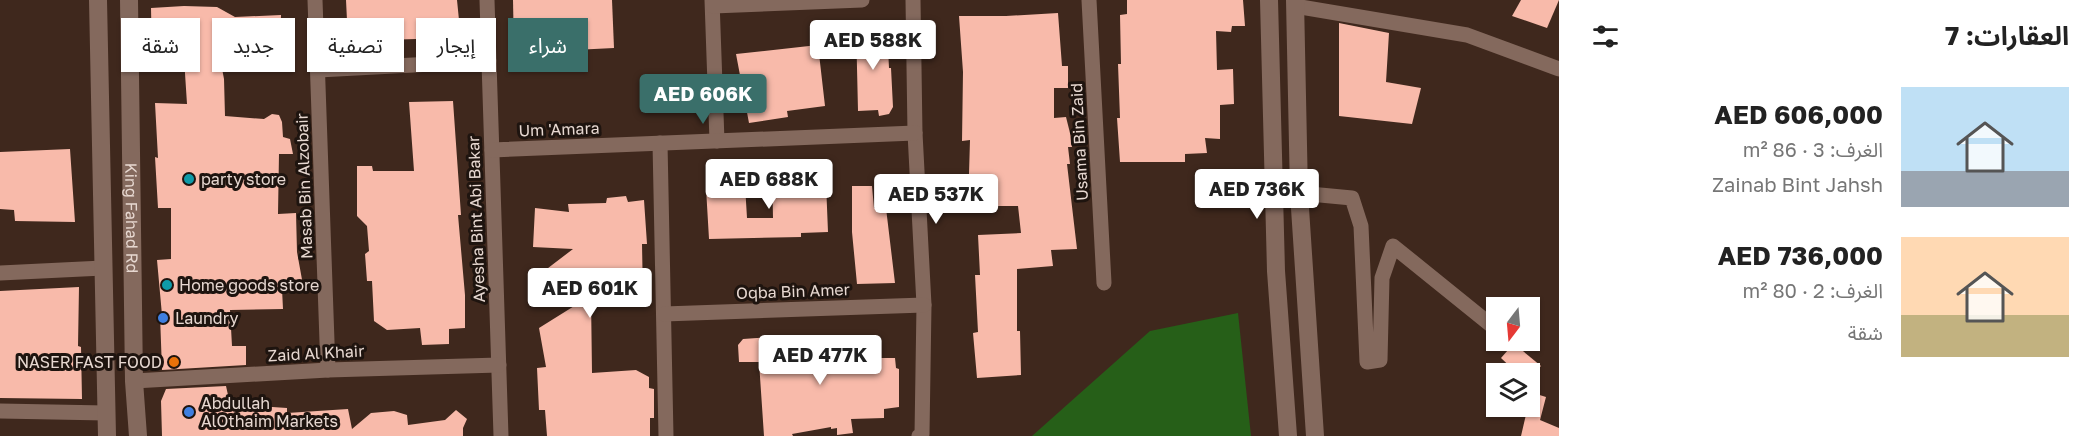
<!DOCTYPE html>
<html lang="ar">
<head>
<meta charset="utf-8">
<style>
  :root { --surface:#fff; --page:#f6f6f6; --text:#222; --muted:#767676; --accent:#3a6f6a }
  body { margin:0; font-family:"Golos Text","Noto Sans Arabic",sans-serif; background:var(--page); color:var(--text); direction:rtl; height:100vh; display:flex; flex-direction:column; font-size:22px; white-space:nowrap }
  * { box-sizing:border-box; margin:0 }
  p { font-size:20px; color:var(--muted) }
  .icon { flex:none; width:33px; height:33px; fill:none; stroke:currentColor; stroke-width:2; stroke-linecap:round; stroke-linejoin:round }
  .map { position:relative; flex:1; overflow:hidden; direction:ltr }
  .side { display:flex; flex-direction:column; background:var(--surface); width:540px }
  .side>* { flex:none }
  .banner { position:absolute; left:18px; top:18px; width:570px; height:54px; direction:rtl; display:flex; gap:12px }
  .needle { width:39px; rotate:196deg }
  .buttons { position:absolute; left:1486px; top:297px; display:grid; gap:12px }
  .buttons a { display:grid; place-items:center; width:54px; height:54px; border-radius:0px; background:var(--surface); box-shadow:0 2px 4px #0004; font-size:30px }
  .price { position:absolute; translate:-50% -51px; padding:0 14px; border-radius:6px; background:#fff; color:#222; font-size:20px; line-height:39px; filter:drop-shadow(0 2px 3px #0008) }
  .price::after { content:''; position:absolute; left:50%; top:36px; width:18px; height:14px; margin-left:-9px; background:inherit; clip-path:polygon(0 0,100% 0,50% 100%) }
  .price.on { background:var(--accent); color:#fff }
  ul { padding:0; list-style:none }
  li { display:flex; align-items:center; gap:18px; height:150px; padding:0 30px }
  li span { display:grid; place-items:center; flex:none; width:168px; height:120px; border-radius:0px; color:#555 }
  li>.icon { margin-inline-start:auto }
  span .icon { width:72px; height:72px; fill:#fffc; stroke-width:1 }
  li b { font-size:26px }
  h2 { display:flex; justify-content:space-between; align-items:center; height:72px; padding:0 30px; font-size:26px }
  .tag { padding:0 21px; border-radius:0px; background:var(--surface); box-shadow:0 2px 4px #0004; font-size:21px; line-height:54px }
  .tag.on { background:var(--accent); color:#fff }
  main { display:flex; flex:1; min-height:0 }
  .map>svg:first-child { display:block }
  .green { fill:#265f18 }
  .building { fill:#f8baaa }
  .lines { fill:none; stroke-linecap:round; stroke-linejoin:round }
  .street { stroke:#84695d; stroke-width:15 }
  .secondary { stroke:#84695d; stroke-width:18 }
  .culture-dot { fill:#0f9aa8; stroke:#1e140f; stroke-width:2 }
  .shop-dot { fill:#3f7fe0; stroke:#1e140f; stroke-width:2 }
  .food-dot { fill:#e8710a; stroke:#1e140f; stroke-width:2 }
  .labels { text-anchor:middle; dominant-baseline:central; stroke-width:6; stroke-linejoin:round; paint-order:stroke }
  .street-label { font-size:16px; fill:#e7d8d1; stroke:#1e140f }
  .poi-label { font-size:16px; fill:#e7d8d1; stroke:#1e140f; text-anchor:start }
</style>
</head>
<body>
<main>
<section class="side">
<h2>العقارات: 7<svg class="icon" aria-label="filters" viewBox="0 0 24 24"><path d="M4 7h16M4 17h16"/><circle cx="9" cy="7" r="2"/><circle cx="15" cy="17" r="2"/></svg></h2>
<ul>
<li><span style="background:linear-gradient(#bfe0f5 70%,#9aa5b1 0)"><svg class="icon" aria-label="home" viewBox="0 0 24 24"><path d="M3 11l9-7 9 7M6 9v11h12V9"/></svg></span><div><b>AED 606,000</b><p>الغرف: 3 · 86 m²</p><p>Zainab Bint Jahsh</p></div></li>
<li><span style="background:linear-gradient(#ffd9b3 65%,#c2b280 0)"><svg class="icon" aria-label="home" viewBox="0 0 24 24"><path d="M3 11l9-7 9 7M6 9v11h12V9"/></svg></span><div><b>AED 736,000</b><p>الغرف: 2 · 80 m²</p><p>شقة</p></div></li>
</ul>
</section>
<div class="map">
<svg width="1559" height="436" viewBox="0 0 1559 436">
  <rect width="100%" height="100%" fill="#3f281d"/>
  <polygon class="green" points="1238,313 1251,436 1032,436 1150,331"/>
  <g class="building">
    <polygon points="346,0 457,0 461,40 416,42 416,39 348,41"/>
    <polygon points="513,0 612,0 614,48 514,53"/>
    <polygon points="1127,0 1243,0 1245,26 1232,26 1231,32 1216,31 1217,70 1233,69 1234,104 1220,105 1220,139 1205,138 1207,153 1185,154 1185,162 1120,162 1117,118 1120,118 1118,64 1121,64 1120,15 1127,14"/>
    <polygon points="1521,0 1559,0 1547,28 1512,16"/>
    <polygon points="184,6 217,7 235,17 281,15 280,55 220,58 224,79 225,116 264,119 272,114 279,115 282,122 283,137 290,139 293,154 279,154 278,214 296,213 297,252 303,285 282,289 283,309 230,310 232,346 246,346 246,365 162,370 160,315 162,315 157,260 171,259 171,208 158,208 155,157 158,158 155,103 187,104 184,58 152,59 151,8"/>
    <polygon points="1058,13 1062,66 1068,66 1068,88 1054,88 1054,118 1066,117 1070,133 1072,147 1068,147 1070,164 1067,164 1077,249 1051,250 1053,266 1017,269 1017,331 1020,331 1021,375 977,378 973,333 978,332 975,275 980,275 978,235 1021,233 1018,206 968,206 966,174 969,174 970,140 962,141 963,72 959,16 1006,16"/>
    <polygon points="881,23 882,48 888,48 889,68 891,68 893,107 889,114 879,116 878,110 858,111 856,25"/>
    <polygon points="1339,23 1389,33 1386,82 1421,88 1412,124 1339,116"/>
    <polygon points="818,45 825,106 787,111 788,117 749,123 736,54"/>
    <polygon points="453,101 461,215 458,215 465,295 465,328 449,329 449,344 422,345 420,328 387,330 374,321 372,281 367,281 365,254 369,251 367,226 357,216 357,166 372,166 373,171 414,171 409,102"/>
    <polygon points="70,149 75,222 15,221 14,210 0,209 0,152"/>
    <polygon points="798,168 799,181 826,183 828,232 801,233 801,237 709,239 706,188 745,185 747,218 773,218 772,170"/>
    <polygon points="852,186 872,186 874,208 886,208 895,283 857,284 852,232"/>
    <polygon points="626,196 628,202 644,200 647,244 642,244 643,297 591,297 592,373 636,370 649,377 649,388 654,389 654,418 650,418 650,436 547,436 545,410 539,410 537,368 546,367 539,328 587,298 538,300 535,278 573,249 533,247 535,208 569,212 568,204 606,203 607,198"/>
    <polygon points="79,287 78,346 81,347 82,399 0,398 0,291"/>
    <polygon points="785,336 785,343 808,342 808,358 857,354 857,347 879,346 880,358 895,358 896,368 899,369 899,407 884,409 884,418 851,419 853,433 837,435 837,428 831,429 831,427 792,434 793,436 764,436 759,362 739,362 738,345 743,339"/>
    <polygon points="1518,347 1541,366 1533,374 1518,374 1501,358 1508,350"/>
    <polygon points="226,386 230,404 287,408 287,413 348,409 352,429 371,413 394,411 407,415 408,425 445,420 456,410 467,419 463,428 463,436 162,436 161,401 166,389"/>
    <polygon points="1530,392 1546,397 1540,420 1559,428 1559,436 1521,436 1528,406 1530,406"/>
  </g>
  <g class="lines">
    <g class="street">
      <polyline points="315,0 328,370"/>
      <polyline points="487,0 501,436"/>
      <polyline points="712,0 717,141"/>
      <polyline points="913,0 915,133 924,305 922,434 919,436"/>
      <polyline points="1089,0 1104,283"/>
      <polyline points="713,6 862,0"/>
      <polyline points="1295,6 1467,35 1559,69"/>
      <polyline points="318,70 489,61"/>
      <polyline points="660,143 666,436"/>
      <polyline points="492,150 915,133"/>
      <polyline points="1299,193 1352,198 1361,226 1367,362 1380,360 1382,278 1393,246 1497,330"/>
      <polyline points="0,273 103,268"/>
      <polyline points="664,314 924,305"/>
      <polyline points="1509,340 1510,341"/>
      <polyline points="134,381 328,370 499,365"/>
      <polyline points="0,411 106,413"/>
    </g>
    <g class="secondary">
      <polyline points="98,0 107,436"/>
      <path id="s1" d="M129 0 134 381 138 436"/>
      <polyline points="1269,0 1276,271 1288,436"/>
      <polyline points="1295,0 1299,193 1315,436"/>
    </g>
  </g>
  <g class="culture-dot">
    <circle cx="189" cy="179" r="6"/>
    <circle cx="167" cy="285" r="6"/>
  </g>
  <g class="shop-dot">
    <circle cx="163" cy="318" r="6"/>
    <circle cx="189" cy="412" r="6"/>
  </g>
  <circle class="food-dot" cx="174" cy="362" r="6"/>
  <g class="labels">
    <g class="street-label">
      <text transform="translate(559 129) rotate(-2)">Um 'Amara</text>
      <text transform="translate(1079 142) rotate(-93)">Usama Bin Zaid</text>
      <text transform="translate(304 186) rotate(-92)">Masab Bin Alzobair</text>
      <text stroke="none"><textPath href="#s1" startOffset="218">King Fahad Rd</textPath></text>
      <text transform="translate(476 219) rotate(-92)">Ayesha Bint Abi Bakar</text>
      <text transform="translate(793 291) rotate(-2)">Oqba Bin Amer</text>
      <text transform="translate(316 353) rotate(-3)">Zaid Al Khair</text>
    </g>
    <g class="poi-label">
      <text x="201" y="179">party store</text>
      <text x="179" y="285">Home goods store</text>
      <text x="175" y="318">Laundry</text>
      <text x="162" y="362" text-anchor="end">NASER FAST FOOD</text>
      <text x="201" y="403">Abdullah<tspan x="201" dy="18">AlOthaim Markets</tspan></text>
    </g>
  </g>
</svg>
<div class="buttons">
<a><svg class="needle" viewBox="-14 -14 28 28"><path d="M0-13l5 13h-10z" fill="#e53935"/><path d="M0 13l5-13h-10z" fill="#767676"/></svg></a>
<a><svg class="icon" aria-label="layers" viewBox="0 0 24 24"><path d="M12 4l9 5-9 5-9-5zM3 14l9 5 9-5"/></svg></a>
</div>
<b class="price" style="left:873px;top:71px">AED 588K</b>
<b class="price on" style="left:703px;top:125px">AED 606K</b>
<b class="price" style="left:769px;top:210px">AED 688K</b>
<b class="price" style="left:1257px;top:220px">AED 736K</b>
<b class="price" style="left:936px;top:225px">AED 537K</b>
<b class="price" style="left:590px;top:319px">AED 601K</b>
<b class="price" style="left:820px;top:386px">AED 477K</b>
<div class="banner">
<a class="tag on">شراء</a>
<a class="tag">إيجار</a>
<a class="tag">تصفية</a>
<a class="tag">جديد</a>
<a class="tag">شقة</a>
</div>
</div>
</main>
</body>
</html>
